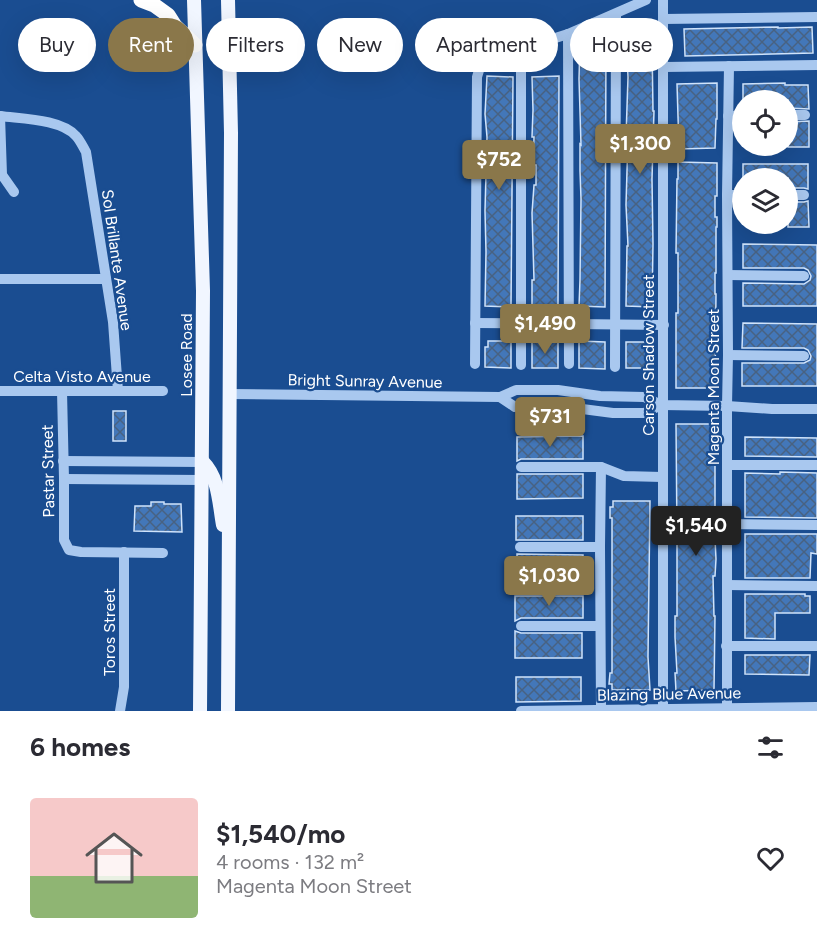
<!DOCTYPE html>
<html lang="en">
<head>
<meta charset="utf-8">
<style>
  :root { --surface:#fff; --page:#f2f2f3; --text:#2b2b33; --muted:#7c7c81; --accent:#8a774a }
  body { margin:0; font-family:Figtree,sans-serif; background:var(--page); color:var(--text); height:100vh; display:flex; flex-direction:column; font-size:22px; white-space:nowrap }
  * { box-sizing:border-box; margin:0 }
  p { font-size:20px; color:var(--muted) }
  .icon { flex:none; width:33px; height:33px; fill:none; stroke:currentColor; stroke-width:2; stroke-linecap:round; stroke-linejoin:round }
  .map { position:relative; height:711px; overflow:hidden }
  .drawer { display:flex; flex-direction:column; background:var(--surface); flex:1 }
  .drawer>* { flex:none }
  .banner { position:absolute; left:18px; top:18px; width:782px; height:54px; display:flex; gap:12px }
  .tools { position:absolute; left:732px; top:90px; display:grid; gap:12px }
  .tools a { display:grid; place-items:center; width:66px; height:66px; border-radius:50%; background:var(--surface); box-shadow:0 6px 24px #0002; font-size:30px }
  .price { position:absolute; translate:-50% -51px; padding:0 14px; border-radius:6px; background:var(--accent); color:#fff; font-size:20px; line-height:39px; filter:drop-shadow(0 2px 3px #0008) }
  .price::after { content:''; position:absolute; left:50%; top:36px; width:18px; height:14px; margin-left:-9px; background:inherit; clip-path:polygon(0 0,100% 0,50% 100%) }
  .price.active { background:#222; color:#fff }
  ul { padding:0; list-style:none }
  li { display:flex; align-items:center; gap:18px; height:150px; padding:0 30px }
  li span { display:grid; place-items:center; flex:none; width:168px; height:120px; border-radius:6px; color:#555 }
  li>.icon { margin-inline-start:auto }
  span .icon { width:72px; height:72px; fill:#fffc; stroke-width:1 }
  li b { font-size:26px }
  h2 { display:flex; justify-content:space-between; align-items:center; height:72px; padding:0 30px; font-size:26px }
  .tag { padding:0 21px; border-radius:27px; background:var(--surface); box-shadow:0 6px 24px #0002; font-size:21px; line-height:54px }
  .tag.active { background:var(--accent); color:#fff }
  .map>svg:first-child { display:block }
  .building { fill:url(#building-cross-hatch); stroke:#cfe3fb; stroke-width:1.5 }
  .lines { fill:none; stroke-linecap:round; stroke-linejoin:round }
  .minor { stroke:#a9c8ef; stroke-width:10 }
  .major { stroke:#f1f6ff; stroke-width:14 }
  .highway { stroke:#fff; stroke-width:15 }
  .labels { text-anchor:middle; dominant-baseline:central; stroke-width:4.5; stroke-linejoin:round; paint-order:stroke }
  .street-label { font-size:16px; fill:#fff; stroke:#1a4d91 }
</style>
</head>
<body>
<div class="map">
<svg width="817" height="711" viewBox="0 0 817 711">
  <defs>
    <pattern id="building-cross-hatch" width="8" height="8" patternUnits="userSpaceOnUse" patternTransform="scale(1.5)"><rect width="8" height="8" fill="#4377b9"/><path d="M0 0l8 8M0 8l8-8" fill="none" stroke="#486282"/></pattern>
  </defs>
  <rect width="100%" height="100%" fill="#1a4d91"/>
  <g class="building">
    <polygon points="778,27 778,28 812,27 813,53 685,56 684,29"/>
    <polygon points="580,43 606,43 605,307 579,306 580,280 581,199 580,171 580,144 581,145 579,79"/>
    <polygon points="626,43 652,43 653,111 654,111 652,179 653,244 652,307 626,306 627,246 628,246 626,205 628,137 626,137 628,77"/>
    <polygon points="487,76 513,77 511,307 485,306 486,252 485,211 487,137 485,114"/>
    <polygon points="559,76 558,306 532,306 532,280 534,280 532,213 534,185 536,185 536,165 533,165 534,137 532,137 533,110 532,77"/>
    <polygon points="717,83 717,119 716,119 715,148 679,149 677,84"/>
    <polygon points="785,83 785,85 808,85 809,109 788,108 788,100 743,100 743,84"/>
    <polygon points="809,121 809,147 788,147 788,122"/>
    <polygon points="678,162 717,163 717,196 715,196 715,217 717,217 717,227 716,227 716,273 715,273 715,294 716,294 715,388 676,388 676,313 678,313 678,253 676,253 677,179 678,179"/>
    <polygon points="743,164 808,164 808,189 804,188 788,188 788,178 743,178"/>
    <polygon points="808,201 809,227 788,227 788,202 804,202"/>
    <polygon points="743,244 817,245 817,306 743,306 743,283 804,284 810,280 811,276 808,270 804,268 743,268"/>
    <polygon points="743,323 817,324 817,386 742,386 742,363 804,363 810,360 811,356 808,350 804,348 742,348"/>
    <polygon points="488,341 511,341 511,368 485,367 485,347 488,347"/>
    <polygon points="532,341 558,342 558,368 532,368"/>
    <polygon points="579,341 605,342 605,369 579,368"/>
    <polygon points="626,342 652,342 651,368 626,368"/>
    <rect x="113" y="411" width="13" height="30"/>
    <polygon points="676,424 715,424 715,518 714,518 716,559 715,576 713,576 714,616 715,616 714,690 676,691 675,673 677,673 675,637 675,616 677,616 677,537"/>
    <polygon points="583,436 583,459 521,459 517,461 517,437"/>
    <polygon points="745,437 817,438 817,457 745,456"/>
    <polygon points="780,472 817,473 817,518 745,517 745,473 780,474"/>
    <polygon points="517,474 583,474 583,498 517,499"/>
    <polygon points="613,501 650,501 648,657 650,690 612,690 612,684 609,684 610,673 612,673 612,518 610,518 610,507 613,507"/>
    <polygon points="151,502 164,502 164,504 181,504 182,532 134,531 135,506 151,506"/>
    <rect x="516" y="516" width="67" height="24"/>
    <polygon points="745,534 817,534 817,554 811,553 810,578 745,578"/>
    <polygon points="517,554 583,555 583,578 517,578"/>
    <polygon points="745,594 805,594 805,596 810,596 810,613 775,613 775,639 745,638"/>
    <polygon points="515,596 583,596 583,618 521,618 515,621"/>
    <polygon points="515,631 521,633 582,633 582,658 515,658"/>
    <polygon points="745,655 810,655 809,675 745,674"/>
    <polygon points="516,677 581,677 581,701 516,702"/>
  </g>
  <g class="lines">
    <g class="minor">
      <polyline points="663,19 817,17"/>
      <polyline points="568,34 569,364"/>
      <polyline points="521,49 521,365"/>
      <polyline points="664,67 817,65"/>
      <polyline points="788,115 805,115"/>
      <path d="M0 116C22 119 61 119 76 136 80 140 83 147 86 152L113 322 118 391"/>
      <polyline points="0,116 2,175 14,192"/>
      <polyline points="728,116 742,116"/>
      <polyline points="727,195 742,195"/>
      <polyline points="788,195 804,195"/>
      <polyline points="728,275 804,276"/>
      <polyline points="0,279 106,279"/>
      <polyline points="475,323 664,325"/>
      <polyline points="728,355 804,356"/>
      <polyline points="475,364 477,77 481,64 486,60 568,34 646,0"/>
      <polyline points="615,367 616,14"/>
      <polyline points="0,391 163,391"/>
      <polyline points="62,391 64,479 64,540 69,550 81,552 163,553"/>
      <polyline points="229,394 500,397 516,390 558,390 600,396 644,397 662,405 727,406 772,409 817,409"/>
      <polyline points="500,397 515,407 567,407 613,413 644,413 662,405"/>
      <polyline points="63,461 203,462"/>
      <polyline points="727,465 817,465"/>
      <polyline points="521,467 601,467 624,476 662,477"/>
      <polyline points="64,479 203,480"/>
      <polyline points="727,524 817,525"/>
      <polyline points="520,547 600,547"/>
      <polyline points="727,585 817,586"/>
      <polyline points="521,626 600,626"/>
      <polyline points="726,646 817,646"/>
      <polyline points="663,709 663,0"/>
      <polyline points="601,710 600,547 601,467"/>
      <polyline points="120,711 124,687 124,552"/>
      <polyline points="521,711 817,707"/>
      <polyline points="727,711 727,406 728,355 727,195 729,66"/>
    </g>
    <g class="major">
      <polyline points="194,0 203,291 200,711"/>
      <polyline points="228,0 231,133 228,711"/>
      <path d="M203 462C219 478 219 503 223 525"/>
    </g>
    <polyline class="highway" points="141,0 154,5 168,15 175,26 195,45"/>
  </g>
  <g class="labels">
    <g class="street-label">
      <text transform="translate(117 260) rotate(82)">Sol Brillante Avenue</text>
      <text transform="translate(186 355) rotate(-90)">Losee Road</text>
      <text transform="translate(648 355) rotate(-90)">Carson Shadow Street</text>
      <text x="82" y="376">Celta Visto Avenue</text>
      <text transform="translate(365 381) rotate(1)">Bright Sunray Avenue</text>
      <text transform="translate(713 387) rotate(-90)">Magenta Moon Street</text>
      <text transform="translate(48 471) rotate(-91)">Pastar Street</text>
      <text transform="translate(109 632) rotate(-90)">Toros Street</text>
      <text transform="translate(669 694) rotate(-1)">Blazing Blue Avenue</text>
    </g>
  </g>
</svg>
<div class="tools">
<a><svg class="icon" aria-label="locate" viewBox="0 0 24 24"><circle cx="12" cy="12" r="6"/><path d="M12 2v4M12 18v4M2 12h4M18 12h4"/></svg></a>
<a><svg class="icon" aria-label="layers" viewBox="0 0 24 24"><path d="M12 4l9 5-9 5-9-5zM3 14l9 5 9-5"/></svg></a>
</div>
<b class="price" style="left:640px;top:175px">$1,300</b>
<b class="price" style="left:499px;top:191px">$752</b>
<b class="price" style="left:545px;top:355px">$1,490</b>
<b class="price" style="left:550px;top:448px">$731</b>
<b class="price active" style="left:696px;top:557px">$1,540</b>
<b class="price" style="left:549px;top:607px">$1,030</b>
<div class="banner">
<a class="tag">Buy</a>
<a class="tag active">Rent</a>
<a class="tag">Filters</a>
<a class="tag">New</a>
<a class="tag">Apartment</a>
<a class="tag">House</a>
</div>
</div>
<section class="drawer">
<h2>6 homes<svg class="icon" aria-label="filters" viewBox="0 0 24 24"><path d="M4 7h16M4 17h16"/><circle cx="9" cy="7" r="2"/><circle cx="15" cy="17" r="2"/></svg></h2>
<ul>
<li><span style="background:linear-gradient(#f6c9c9 65%,#8fb573 0)"><svg class="icon" aria-label="home" viewBox="0 0 24 24"><path d="M3 11l9-7 9 7M6 9v11h12V9"/></svg></span><div><b>$1,540/mo</b><p>4 rooms · 132 m²</p><p>Magenta Moon Street</p></div><svg class="icon" aria-label="heart" viewBox="0 0 24 24"><path d="M12 20l-8-8c-3-5 5-10 8-4 3-6 11-1 8 4z"/></svg></li>
</ul>
</section>
</body>
</html>
